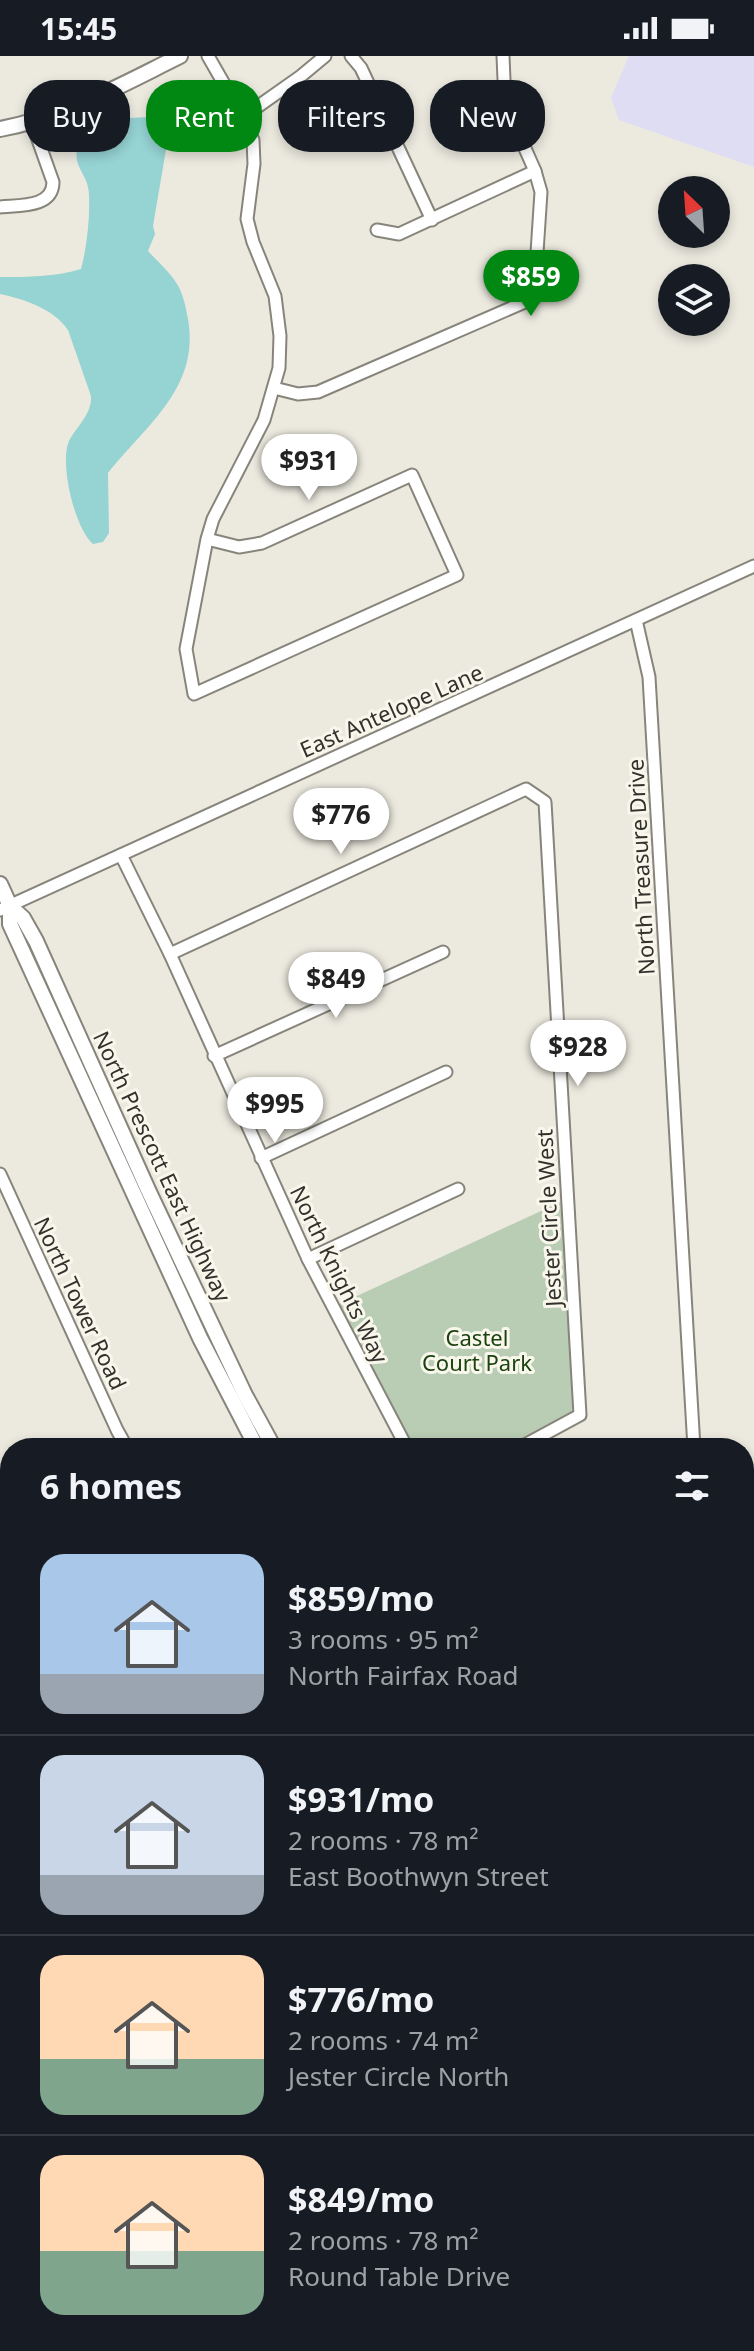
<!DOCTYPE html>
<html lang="en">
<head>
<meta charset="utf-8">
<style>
  :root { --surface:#171b24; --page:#20242c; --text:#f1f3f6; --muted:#9ea1a6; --line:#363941; --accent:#008812 }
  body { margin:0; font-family:"Noto Sans",sans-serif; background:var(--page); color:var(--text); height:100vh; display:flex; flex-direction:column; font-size:30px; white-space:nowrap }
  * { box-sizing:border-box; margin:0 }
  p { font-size:26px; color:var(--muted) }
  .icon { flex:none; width:44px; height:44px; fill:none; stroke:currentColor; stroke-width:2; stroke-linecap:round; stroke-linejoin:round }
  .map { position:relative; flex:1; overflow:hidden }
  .panel { position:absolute; left:0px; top:1382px; width:754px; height:914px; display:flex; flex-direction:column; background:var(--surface); border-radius:32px 32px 0 0; box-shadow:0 4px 12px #0003 }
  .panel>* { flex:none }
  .banner { position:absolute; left:24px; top:24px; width:706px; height:72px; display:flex; gap:16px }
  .needle { width:52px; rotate:335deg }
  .buttons { position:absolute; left:658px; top:120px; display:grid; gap:16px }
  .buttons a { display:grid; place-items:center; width:72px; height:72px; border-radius:50%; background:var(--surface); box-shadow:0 4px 12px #0003; font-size:40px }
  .price { position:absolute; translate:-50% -68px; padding:0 18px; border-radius:28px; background:#fff; color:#222; font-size:26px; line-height:52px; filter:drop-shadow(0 2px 4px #0008) }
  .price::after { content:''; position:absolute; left:50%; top:48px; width:24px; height:18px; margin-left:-12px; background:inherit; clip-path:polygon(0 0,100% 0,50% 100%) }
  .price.selected { background:var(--accent); color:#fff }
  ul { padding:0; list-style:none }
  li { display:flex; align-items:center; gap:24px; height:200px; padding:0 40px }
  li+li { border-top:2px solid var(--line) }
  li span { display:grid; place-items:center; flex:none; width:224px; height:160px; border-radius:24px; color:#555 }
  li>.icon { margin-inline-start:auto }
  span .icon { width:96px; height:96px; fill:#fffc; stroke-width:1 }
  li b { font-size:34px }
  h2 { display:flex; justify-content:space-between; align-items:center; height:96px; padding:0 40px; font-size:34px }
  .pill { padding:0 28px; border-radius:32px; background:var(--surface); box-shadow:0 4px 12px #0003; font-size:28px; line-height:72px }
  .pill.selected { background:var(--accent); color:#fff }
  .status { display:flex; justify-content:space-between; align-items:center; height:56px; padding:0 40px; background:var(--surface); direction:ltr }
  .status svg { height:22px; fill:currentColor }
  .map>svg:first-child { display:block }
  .education { fill:#dfddf3 }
  .green { fill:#b9ccb4 }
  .water { fill:#96d3d3 }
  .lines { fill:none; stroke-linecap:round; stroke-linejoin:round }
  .minor-casing { stroke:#87857b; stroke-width:15 }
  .tertiary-casing { stroke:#87857b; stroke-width:18 }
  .secondary-casing { stroke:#87857b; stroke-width:20 }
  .minor { stroke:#fff; stroke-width:11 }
  .tertiary { stroke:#fff; stroke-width:14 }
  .secondary { stroke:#e3e6c4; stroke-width:16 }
  .labels { text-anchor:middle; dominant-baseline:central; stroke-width:6; stroke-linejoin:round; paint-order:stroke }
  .street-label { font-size:22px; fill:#32312c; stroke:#f9f7ec }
  .park-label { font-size:22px; fill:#1b430f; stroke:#f9f7ec }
</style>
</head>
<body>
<div class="status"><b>15:45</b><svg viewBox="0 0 49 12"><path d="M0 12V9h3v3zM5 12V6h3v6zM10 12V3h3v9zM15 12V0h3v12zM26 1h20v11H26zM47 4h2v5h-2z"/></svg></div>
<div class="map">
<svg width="754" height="2295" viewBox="0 0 754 2295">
  <rect width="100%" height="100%" fill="#eceadf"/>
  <polygon class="education" points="629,0 754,0 754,111 619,64 611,42"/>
  <g class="green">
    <polygon points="567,1143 580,1359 526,1392 411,1392 333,1251"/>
    <polygon points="0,1750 10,1775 10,2286 245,2286 250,2295 0,2295"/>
  </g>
  <path class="water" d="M149 61 168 82 153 170 155 178 148 195C157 205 170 216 177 228 183 237 186 252 188 263 200 332 146 369 108 417L109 477 103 486 93 488C75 473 59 407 69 385 77 370 92 358 91 340L68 274C54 253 24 243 0 238V221C28 221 54 221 81 213 87 191 90 162 89 138 88 115 70 113 79 84L128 62Z"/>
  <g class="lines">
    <g class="minor-casing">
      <g id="minor">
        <polyline points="351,0 361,12 432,164"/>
        <polyline points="243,61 301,20 325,0"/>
        <path d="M0 151C19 149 53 152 53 126L32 67"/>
        <polyline points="377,174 399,178 535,115"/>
        <polyline points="274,332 298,338 318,336 534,242 541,136 535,115 505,47 503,0"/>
        <polyline points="207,483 239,491 262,487 412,419 457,519 194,638 186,593 207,483 213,463 264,364 279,312 280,280 275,240 253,186 247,163 254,108 253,84 243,61 208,0"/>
        <polyline points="636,564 649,621 694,1392"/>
        <polyline points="121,799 170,898 308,1203 407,1392"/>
        <polyline points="0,854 754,510"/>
        <polyline points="170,898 526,733 545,746 580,1359 519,1392"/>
        <polyline points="214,1000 443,896"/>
        <polyline points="261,1102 446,1016"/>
        <polyline points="0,1118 117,1374 127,1392"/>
        <polyline points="308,1203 458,1133"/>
        <polyline points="0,1457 10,1479"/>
        <polyline points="744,1675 754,1674"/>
        <polyline points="744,1787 754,1785"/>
        <polyline points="744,1859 754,1875"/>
        <polyline points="421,2286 425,2295"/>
        <polyline points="548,2286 552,2295"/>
        <polyline points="672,2286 676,2295"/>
      </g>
    </g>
    <g class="tertiary-casing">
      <g id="tertiary">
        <path d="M0 73C65 61 121 29 180 0"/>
        <polyline points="0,828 10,850 10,868 200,1282 257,1392"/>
        <polyline points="10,850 23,862 36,885 149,1136 245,1339 274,1392"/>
        <polyline points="744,1562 754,1561"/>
        <polyline points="744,2128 754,2152"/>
        <polyline points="744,2165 754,2188"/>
      </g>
    </g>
    <g class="secondary-casing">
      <g id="secondary">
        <polyline points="0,1684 10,1706"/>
        <polyline points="275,2286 280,2295"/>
      </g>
    </g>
    <use href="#minor" class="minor"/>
    <use href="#tertiary" class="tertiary"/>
    <use href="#secondary" class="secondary"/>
  </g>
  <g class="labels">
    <g class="street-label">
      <text transform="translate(391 654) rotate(-24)">East Antelope Lane</text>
      <text transform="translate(640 811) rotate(-93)">North Treasure Drive</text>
      <text transform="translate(163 1110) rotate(65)">North Prescott East Highway</text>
      <text transform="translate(548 1162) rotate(-93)">Jester Circle West</text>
      <text transform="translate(340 1218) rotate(64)">North Knights Way</text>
      <text transform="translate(81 1247) rotate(65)">North Tower Road</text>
    </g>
    <g class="park-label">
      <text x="477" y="1281">Castel<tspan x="477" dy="25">Court Park</tspan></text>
    </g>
  </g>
</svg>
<div class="buttons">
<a><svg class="needle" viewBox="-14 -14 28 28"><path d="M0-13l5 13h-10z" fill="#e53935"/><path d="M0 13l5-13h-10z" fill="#9ea1a6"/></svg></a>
<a><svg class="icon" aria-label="layers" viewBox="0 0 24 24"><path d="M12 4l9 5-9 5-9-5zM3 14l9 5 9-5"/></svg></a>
</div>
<b class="price selected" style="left:531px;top:262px">$859</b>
<b class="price" style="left:309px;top:446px">$931</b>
<b class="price" style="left:341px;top:800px">$776</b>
<b class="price" style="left:336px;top:964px">$849</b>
<b class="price" style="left:578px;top:1032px">$928</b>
<b class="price" style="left:275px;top:1089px">$995</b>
<div class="banner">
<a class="pill">Buy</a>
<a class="pill selected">Rent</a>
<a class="pill">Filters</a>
<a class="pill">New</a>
</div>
<section class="panel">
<h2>6 homes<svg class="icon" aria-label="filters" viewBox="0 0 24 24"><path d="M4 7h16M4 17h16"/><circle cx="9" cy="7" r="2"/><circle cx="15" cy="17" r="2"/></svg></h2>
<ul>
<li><span style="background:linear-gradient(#a9c7e8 75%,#9aa5b1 0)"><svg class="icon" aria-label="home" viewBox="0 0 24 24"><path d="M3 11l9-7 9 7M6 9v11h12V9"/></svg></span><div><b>$859/mo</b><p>3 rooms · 95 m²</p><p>North Fairfax Road</p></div></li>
<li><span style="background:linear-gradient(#c9d6e8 75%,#9aa5b1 0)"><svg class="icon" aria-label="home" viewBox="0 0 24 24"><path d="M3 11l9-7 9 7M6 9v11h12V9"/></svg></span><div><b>$931/mo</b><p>2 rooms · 78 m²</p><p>East Boothwyn Street</p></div></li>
<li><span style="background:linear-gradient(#ffd9b3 65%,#7fa58c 0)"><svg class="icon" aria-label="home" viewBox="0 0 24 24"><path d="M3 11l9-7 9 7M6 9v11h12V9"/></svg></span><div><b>$776/mo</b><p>2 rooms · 74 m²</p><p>Jester Circle North</p></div></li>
<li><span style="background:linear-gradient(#ffd9b3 60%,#7fa58c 0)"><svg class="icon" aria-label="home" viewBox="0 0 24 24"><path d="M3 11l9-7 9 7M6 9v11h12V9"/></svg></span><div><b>$849/mo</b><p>2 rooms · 78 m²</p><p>Round Table Drive</p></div></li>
</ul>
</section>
</div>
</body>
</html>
